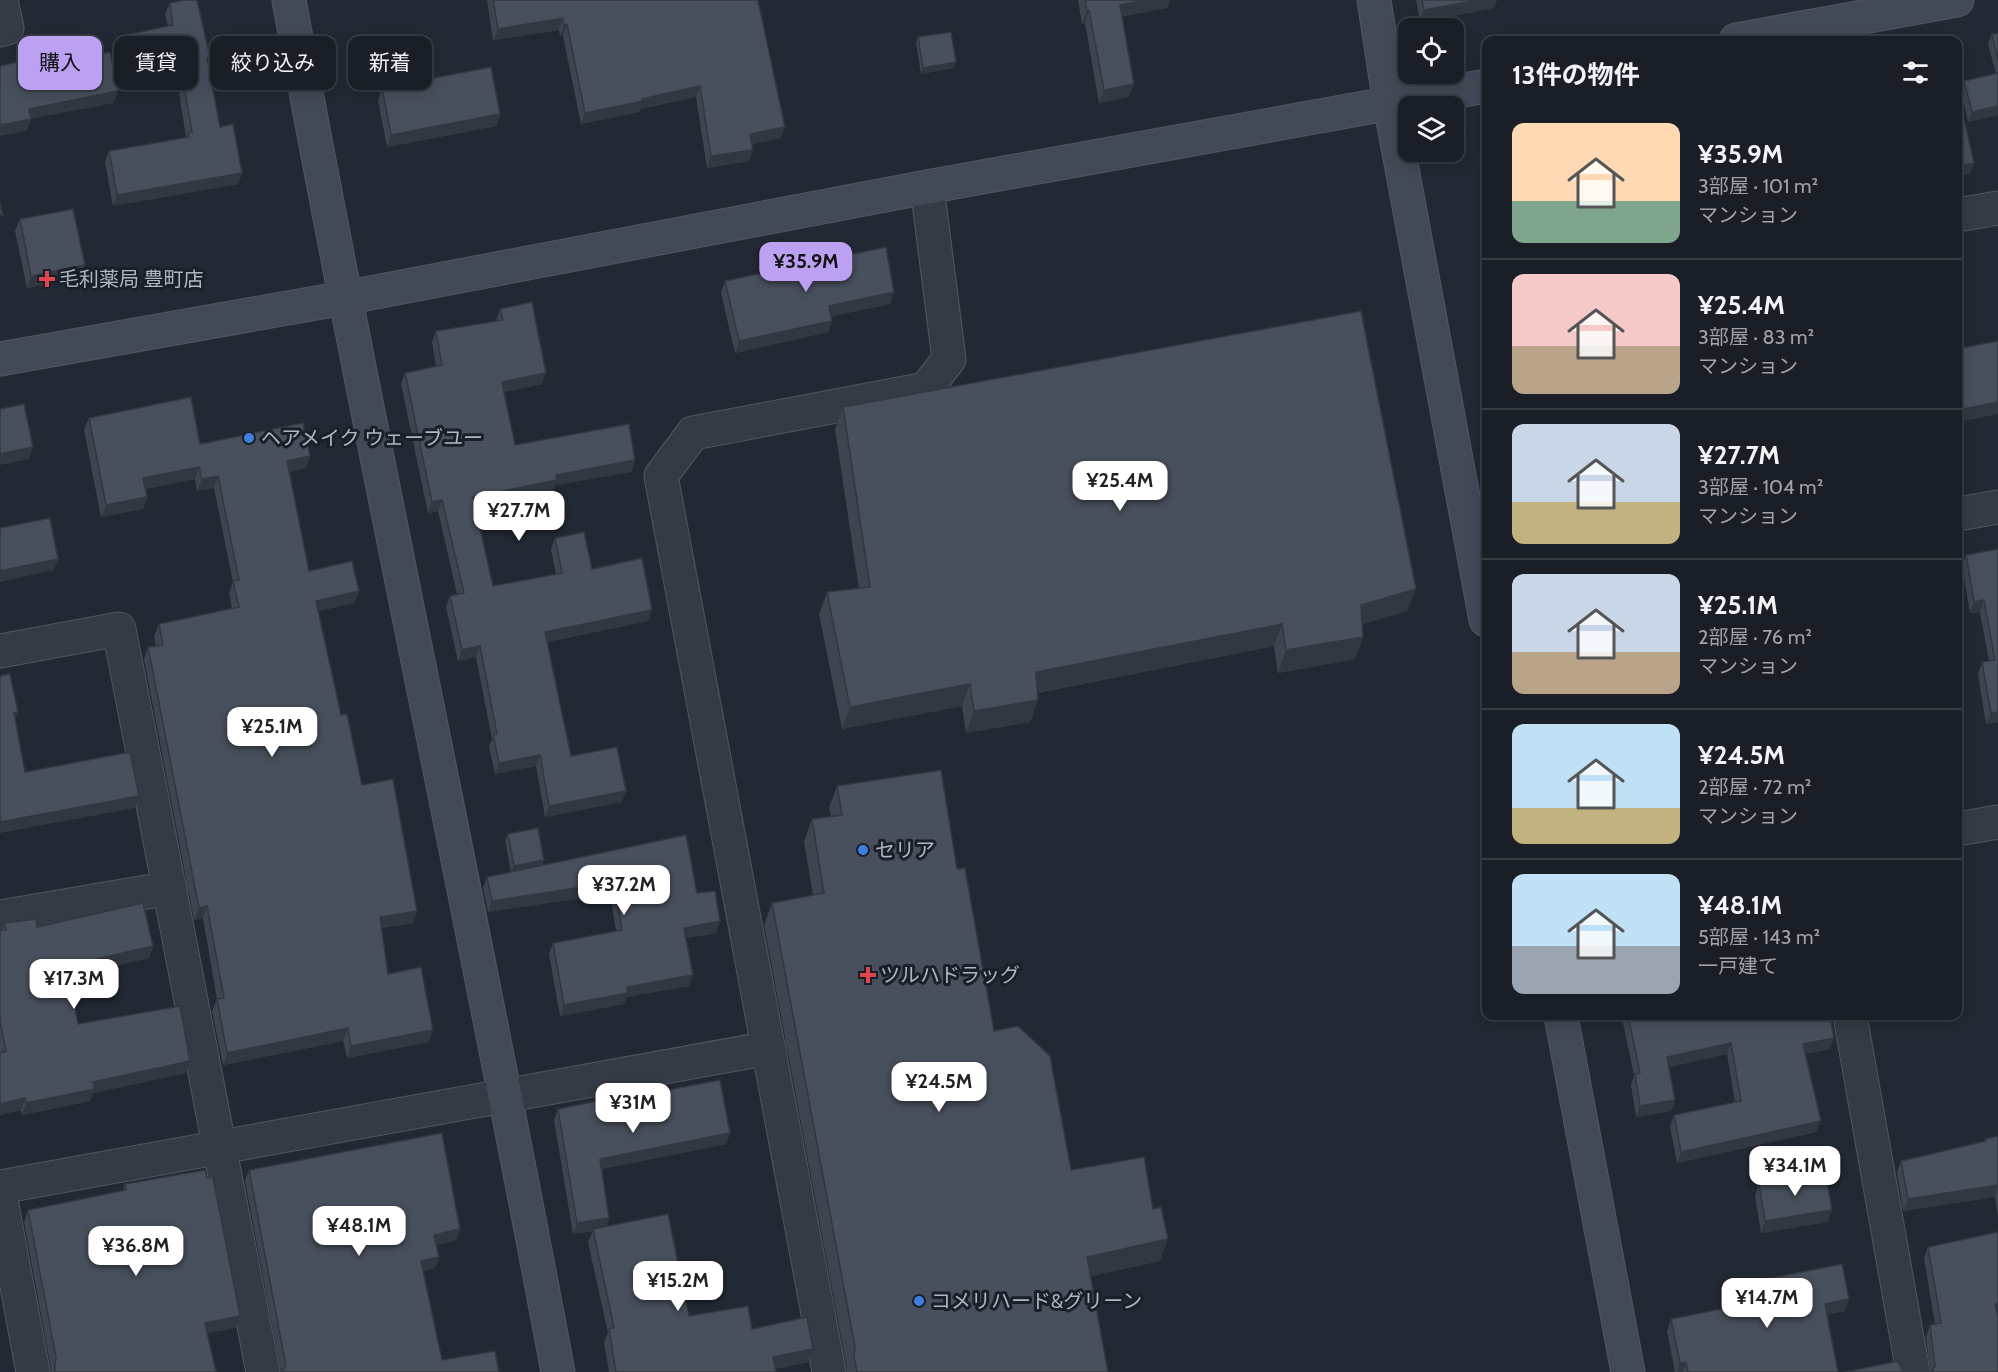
<!DOCTYPE html>
<html lang="ja">
<head>
<meta charset="utf-8">
<style>
  :root { --surface:#1a1f27; --page:#272c33; --text:#f1f3f6; --muted:#9fa2a7; --line:#383d44; --accent:#bca0f2 }
  body { margin:0; font-family:Cabin,"Noto Sans JP",sans-serif; background:var(--page); color:var(--text); height:100vh; display:flex; flex-direction:column; font-size:22px; white-space:nowrap }
  * { box-sizing:border-box; margin:0 }
  p { font-size:20px; color:var(--muted) }
  .icon { flex:none; width:33px; height:33px; fill:none; stroke:currentColor; stroke-width:2; stroke-linecap:round; stroke-linejoin:round }
  .map { position:relative; flex:1; overflow:hidden }
  .panel { position:absolute; left:1482px; top:36px; width:480px; height:984px; display:flex; flex-direction:column; background:var(--surface); border-radius:12px; box-shadow:0 3px 15px #0003,0 0 0 2px var(--line) }
  .panel>* { flex:none }
  .banner { position:absolute; left:18px; top:36px; width:570px; height:54px; display:flex; gap:12px }
  .tools { position:absolute; left:1398px; top:18px; display:grid; gap:12px }
  .tools a { display:grid; place-items:center; width:66px; height:66px; border-radius:12px; background:var(--surface); box-shadow:0 3px 15px #0003,0 0 0 2px var(--line); font-size:30px }
  .price { position:absolute; translate:-50% -51px; padding:0 14px; border-radius:12px; background:#fff; color:#222; font-size:20px; line-height:39px; filter:drop-shadow(0 2px 3px #0008) }
  .price::after { content:''; position:absolute; left:50%; top:36px; width:18px; height:14px; margin-left:-9px; background:inherit; clip-path:polygon(0 0,100% 0,50% 100%) }
  .price.current { background:var(--accent); color:#111 }
  ul { padding:0; list-style:none }
  li { display:flex; align-items:center; gap:18px; height:150px; padding:0 30px }
  li+li { border-top:2px solid var(--line) }
  li span { display:grid; place-items:center; flex:none; width:168px; height:120px; border-radius:12px; color:#555 }
  li>.icon { margin-inline-start:auto }
  span .icon { width:72px; height:72px; fill:#fffc; stroke-width:1 }
  li b { font-size:26px }
  h2 { display:flex; justify-content:space-between; align-items:center; height:72px; padding:0 30px; font-size:26px }
  .chip { padding:0 21px; border-radius:12px; background:var(--surface); box-shadow:0 3px 15px #0003,0 0 0 2px var(--line); font-size:21px; line-height:54px }
  .chip.current { background:var(--accent); color:#111 }
  .map>svg:first-child { display:block }
  .lines { fill:none; stroke-linecap:round; stroke-linejoin:round }
  .street-casing { stroke:#525862; stroke-width:35 }
  .secondary-casing { stroke:#525862; stroke-width:35 }
  .street { stroke:#353b45; stroke-width:33 }
  .secondary { stroke:#434a57; stroke-width:33 }
  .wall { fill:#3e4550 }
  .shaded-wall { fill:#323841 }
  .building { fill:#48505d; stroke:#323841; stroke-width:1.5 }
  .health-dot { fill:#e0444e; stroke:#1a2029; stroke-width:2 }
  .shop-dot { fill:#3f7fe0; stroke:#1a2029; stroke-width:2 }
  .labels { text-anchor:middle; dominant-baseline:central; stroke-width:6; stroke-linejoin:round; paint-order:stroke }
  .poi-label { font-size:20px; fill:#afb5c1; stroke:#1a2029; text-anchor:start }
</style>
</head>
<body>
<div class="map">
<svg width="1998" height="1372" viewBox="0 0 1998 1372">
  <rect width="100%" height="100%" fill="#222934"/>
  <g class="lines">
    <g class="street-casing">
      <g id="street">
        <polyline points="0,30 7,28 1,0"/>
        <polyline points="1958,215 1998,208"/>
        <polyline points="1958,514 1998,507"/>
        <polyline points="0,651 119,629 263,1372"/>
        <polyline points="1958,829 1998,822"/>
        <polyline points="0,917 170,888"/>
        <polyline points="1850,1016 1913,1372"/>
        <polyline points="0,1187 769,1048"/>
        <polyline points="0,1195 33,1372"/>
        <polyline points="829,1372 661,476 693,433 926,389 949,359 927,187"/>
      </g>
    </g>
    <g class="secondary-casing">
      <g id="secondary">
        <path d="M289 0C373 459 473 914 558 1372"/>
        <polyline points="1374,0 1390,104 1486,620"/>
        <polyline points="1736,40 1957,0"/>
        <polyline points="0,359 344,298 927,187 1486,86"/>
        <polyline points="1561,1016 1628,1372"/>
      </g>
    </g>
    <use href="#street" class="street"/>
    <use href="#secondary" class="secondary"/>
  </g>
  <g class="wall">
    <polygon points="487,0 758,0 781,138 752,144 753,150 749,161 707,168 696,97 640,109 639,112 581,124 563,36 560,36 559,30 493,40"/>
    <polygon points="1078,0 1170,0 1167,8 1122,16 1129,97 1099,103 1085,23 1082,24"/>
    <polygon points="1416,0 1497,0 1494,8 1420,22"/>
    <polygon points="170,3 210,57 208,63 220,127 242,173 238,184 113,206 105,162 109,151 186,137 176,74 128,83 121,46 125,35 168,26 165,14"/>
    <polygon points="1998,33 1998,115 1968,122 1961,90 1964,81 1996,74 1988,44 1992,34"/>
    <polygon points="918,37 956,62 953,68 921,74 916,43"/>
    <polygon points="382,88 500,114 496,126 387,147 378,100"/>
    <polygon points="20,219 81,277 27,288 15,231"/>
    <polygon points="725,281 894,292 890,304 831,316 832,321 828,332 735,353 721,293"/>
    <polygon points="500,309 542,384 504,392 515,445 635,460 631,472 555,485 553,491 475,507 493,586 556,574 551,549 555,538 592,569 648,621 547,642 571,756 622,802 545,817 536,766 495,774 489,746 492,739 476,657 458,661 446,607 450,596 457,594 438,511 428,513 401,384 405,373 436,366 432,342 436,331 496,321"/>
    <polygon points="843,407 1407,611 1362,624 1355,659 1278,673 1274,646 1037,693 1038,700 1030,722 966,733 962,706 842,729 819,614 827,592 859,589 835,429"/>
    <polygon points="89,418 200,444 310,456 306,468 289,472 309,571 359,591 354,603 318,611 341,715 362,785 417,911 413,923 382,928 388,974 429,1042 347,1058 343,1041 223,1065 212,1011 217,999 203,918 194,920 144,659 148,647 156,646 154,636 159,624 232,608 229,593 233,582 214,488 197,491 195,479 145,489 147,497 143,509 101,517 84,430"/>
    <polygon points="1998,549 1998,722 1986,724 1978,674 1982,662 1989,661 1980,612 1970,613 1962,566 1966,555"/>
    <polygon points="837,786 957,869 994,1031 1071,1170 1160,1261 1090,1276 1108,1372 847,1372 847,1369 764,925 772,903 813,895 804,841 812,819 831,816 829,808"/>
    <polygon points="508,834 542,865 697,893 716,933 686,938 693,975 689,986 626,997 624,1004 560,1016 549,954 553,943 616,931 610,894 488,912 483,888 487,877 511,872 505,840"/>
    <polygon points="4,923 37,927 153,946 149,958 69,976 78,1024 186,1073 93,1093 90,1101 22,1115 21,1110 0,1115 0,931 2,930"/>
    <polygon points="1626,1016 1767,1016 1768,1019 1830,1049 1805,1054 1816,1132 1677,1163 1670,1126 1674,1115 1735,1102 1727,1054 1669,1067 1675,1100 1671,1111 1636,1117 1631,1085 1634,1075 1623,1023"/>
    <polygon points="636,1096 730,1133 726,1144 602,1169 609,1218 606,1226 689,1316 752,1329 808,1362 775,1369 776,1372 609,1372 604,1342 608,1333 588,1242 593,1231 573,1234 554,1120 558,1109"/>
    <polygon points="1998,1136 1998,1216 1995,1197 1903,1211 1897,1172 1901,1161 1984,1142 1985,1139"/>
    <polygon points="249,1170 460,1229 456,1240 436,1245 439,1257 435,1268 423,1271 442,1360 499,1372 281,1372 245,1181"/>
    <polygon points="125,1184 235,1328 207,1333 216,1372 51,1372 51,1369 24,1222 28,1210 123,1191"/>
    <polygon points="1759,1184 1828,1222 1761,1233 1755,1196"/>
    <polygon points="1928,1247 1997,1315 1998,1372 1930,1372 1926,1337 1930,1325 1935,1324 1924,1258"/>
    <polygon points="1766,1279 1845,1311 1827,1314 1838,1372 1675,1372 1667,1331 1671,1319 1764,1301 1762,1291"/>
  </g>
  <g class="shaded-wall">
    <polygon points="1145,0 1170,0 1167,8 1115,18 1120,5"/>
    <polygon points="1478,0 1497,0 1494,8 1420,22 1424,10"/>
    <polygon points="1089,10 1085,23 1082,24 1087,11"/>
    <polygon points="563,18 559,30 493,40 498,29"/>
    <polygon points="567,24 563,36 560,36 564,25"/>
    <polygon points="956,62 953,68 921,74 923,68"/>
    <polygon points="180,63 176,74 128,83 132,72"/>
    <polygon points="1134,84 1129,97 1099,103 1104,90"/>
    <polygon points="700,86 696,97 640,109 639,112 581,124 585,113 642,99"/>
    <polygon points="118,91 114,103 25,120 29,109"/>
    <polygon points="1998,106 1998,115 1968,122 1972,112"/>
    <polygon points="500,114 496,126 387,147 391,135"/>
    <polygon points="31,119 27,131 0,136 0,125"/>
    <polygon points="785,127 781,138 746,145 750,134"/>
    <polygon points="753,150 749,161 707,168 711,156"/>
    <polygon points="1974,163 1970,174 1958,177 1958,166"/>
    <polygon points="242,173 238,184 113,206 117,195"/>
    <polygon points="85,265 81,277 27,288 31,276"/>
    <polygon points="894,292 890,304 825,318 829,306"/>
    <polygon points="832,321 828,332 735,353 739,341"/>
    <polygon points="546,373 542,384 498,393 502,382"/>
    <polygon points="1998,402 1998,414 1958,422 1958,410"/>
    <polygon points="33,447 29,459 0,465 0,454"/>
    <polygon points="310,456 306,468 283,473 287,461"/>
    <polygon points="635,460 631,472 555,485 553,491 469,508 473,497 556,475"/>
    <polygon points="199,467 195,479 139,490 143,478"/>
    <polygon points="218,476 214,488 197,491 202,479"/>
    <polygon points="147,497 143,509 101,517 106,505"/>
    <polygon points="442,500 438,511 428,513 432,502"/>
    <polygon points="58,559 54,570 0,582 0,571"/>
    <polygon points="1416,589 1407,611 1353,627 1361,605"/>
    <polygon points="359,591 354,603 312,613 316,601"/>
    <polygon points="1984,600 1980,612 1970,613 1974,602"/>
    <polygon points="652,610 648,621 541,643 545,632"/>
    <polygon points="1282,624 1274,646 1028,694 1036,672"/>
    <polygon points="1363,637 1355,659 1278,673 1286,650"/>
    <polygon points="480,646 476,657 458,661 462,650"/>
    <polygon points="970,684 962,706 842,729 850,707"/>
    <polygon points="1038,700 1030,722 966,733 974,711"/>
    <polygon points="18,712 14,724 14,713"/>
    <polygon points="1998,712 1998,722 1986,724 1991,713"/>
    <polygon points="540,755 536,766 495,774 499,763"/>
    <polygon points="626,791 622,802 545,817 549,806"/>
    <polygon points="139,796 135,808 0,833 0,822"/>
    <polygon points="544,860 542,866 511,872 514,866"/>
    <polygon points="614,882 610,894 488,912 492,901"/>
    <polygon points="207,906 203,918 194,920 199,908"/>
    <polygon points="417,911 413,923 376,929 380,917"/>
    <polygon points="720,921 716,933 680,939 684,928"/>
    <polygon points="153,946 149,958 63,977 67,966"/>
    <polygon points="693,975 689,986 626,997 624,1004 560,1016 564,1005 627,987"/>
    <polygon points="348,1028 343,1041 223,1065 227,1053"/>
    <polygon points="433,1030 429,1042 347,1058 351,1046"/>
    <polygon points="1834,1038 1830,1049 1799,1055 1803,1044"/>
    <polygon points="1731,1043 1727,1054 1663,1068 1667,1057"/>
    <polygon points="190,1061 186,1073 93,1093 90,1101 22,1115 26,1103 93,1082"/>
    <polygon points="25,1098 21,1110 0,1115 0,1104"/>
    <polygon points="1675,1100 1671,1111 1636,1117 1640,1106"/>
    <polygon points="1821,1121 1816,1132 1677,1163 1681,1152"/>
    <polygon points="730,1133 726,1144 596,1170 600,1159"/>
    <polygon points="1998,1185 1995,1197 1903,1211 1908,1199"/>
    <polygon points="1832,1210 1828,1222 1761,1233 1765,1221"/>
    <polygon points="609,1218 605,1229 593,1229 593,1231 573,1234 577,1223"/>
    <polygon points="460,1229 456,1240 430,1246 434,1235"/>
    <polygon points="1168,1239 1160,1261 1079,1279 1087,1257"/>
    <polygon points="439,1257 435,1268 416,1272 421,1261"/>
    <polygon points="1849,1299 1845,1311 1821,1316 1825,1304"/>
    <polygon points="1995,1304 1998,1304 1998,1315 1991,1316"/>
    <polygon points="240,1316 235,1328 201,1334 205,1323"/>
    <polygon points="813,1349 808,1362 768,1371 773,1357"/>
    <polygon points="1686,1362 1683,1372 1677,1372 1680,1363"/>
  </g>
  <g class="building">
    <polygon points="184,0 197,0 210,57 207,58 220,127 233,124 242,173 117,195 109,151 189,137 188,133 192,132 180,63 132,72 125,35 173,25 170,3"/>
    <polygon points="493,0 758,0 785,127 750,134 753,150 711,156 700,86 642,99 643,101 585,113 567,24 564,25 563,18 498,29"/>
    <polygon points="1085,0 1145,0 1120,5 1134,84 1104,90 1089,10 1087,11"/>
    <polygon points="1422,0 1478,0 1424,10"/>
    <polygon points="951,32 956,62 923,68 918,37"/>
    <polygon points="1998,33 1998,60 1992,34"/>
    <polygon points="110,52 118,91 29,109 31,119 0,125 0,66 21,61 23,70"/>
    <polygon points="491,67 500,114 391,135 382,88"/>
    <polygon points="1998,73 1998,106 1972,112 1964,81"/>
    <polygon points="1964,118 1974,163 1958,166 1958,120"/>
    <polygon points="0,202 3,215 0,215"/>
    <polygon points="73,209 85,265 31,276 20,219"/>
    <polygon points="886,247 894,292 829,306 832,321 739,341 725,281"/>
    <polygon points="532,302 546,373 502,382 515,445 629,424 635,460 556,475 557,480 473,497 493,586 562,573 555,538 584,532 592,569 642,558 652,610 545,632 571,756 617,747 626,791 549,806 540,755 499,763 493,735 497,734 480,646 462,650 450,596 464,593 442,500 432,502 405,373 442,365 436,331 503,320 500,309"/>
    <polygon points="1361,311 1416,589 1361,605 1363,637 1286,650 1282,624 1036,672 1038,700 974,711 970,684 850,707 827,592 870,587 843,407"/>
    <polygon points="1958,331 1961,348 1998,341 1998,402 1958,410"/>
    <polygon points="191,397 200,444 303,423 310,456 287,461 309,571 352,561 359,591 316,601 341,715 347,714 362,785 393,779 417,911 380,917 388,974 421,967 433,1030 351,1046 348,1028 227,1053 217,999 224,998 207,906 199,908 148,647 163,645 159,624 239,607 233,581 239,580 218,476 202,479 199,467 143,478 147,497 106,505 89,418"/>
    <polygon points="24,404 33,447 0,454 0,409"/>
    <polygon points="50,518 58,559 0,571 0,528"/>
    <polygon points="1998,549 1998,712 1991,713 1982,662 1995,660 1984,600 1974,602 1966,555"/>
    <polygon points="10,674 18,712 14,713 25,772 130,752 139,796 0,822 0,676"/>
    <polygon points="941,770 957,869 965,868 994,1031 1018,1026 1050,1056 1071,1170 1144,1157 1153,1209 1161,1207 1168,1239 1087,1257 1108,1372 857,1372 854,1357 855,1347 772,903 824,893 812,819 842,815 837,786"/>
    <polygon points="538,828 544,860 514,866 508,834"/>
    <polygon points="686,835 697,893 715,891 720,921 684,928 693,975 627,987 628,993 564,1005 553,943 622,930 614,882 492,901 487,877"/>
    <polygon points="143,903 153,946 67,966 78,1024 180,1006 190,1061 93,1082 95,1089 26,1103 25,1098 0,1104 0,1053 6,1051 0,1021 0,931 6,930 4,923 36,919 37,927"/>
    <polygon points="1628,1016 1767,1016 1768,1019 1790,1016 1830,1016 1834,1038 1803,1044 1821,1121 1681,1152 1674,1115 1741,1101 1731,1043 1667,1057 1675,1100 1640,1106 1635,1074 1640,1073"/>
    <polygon points="720,1080 730,1133 600,1159 609,1218 577,1223 558,1109 636,1093 636,1096"/>
    <polygon points="442,1133 460,1229 434,1235 439,1257 421,1261 442,1360 495,1351 499,1372 283,1372 282,1371 286,1366 249,1170"/>
    <polygon points="1998,1136 1998,1185 1908,1199 1901,1161 1986,1141 1985,1139"/>
    <polygon points="205,1170 207,1178 213,1177 240,1316 205,1323 216,1372 55,1372 55,1367 56,1357 28,1210 126,1190 125,1184"/>
    <polygon points="1826,1174 1832,1210 1765,1221 1759,1184"/>
    <polygon points="668,1214 689,1316 748,1306 752,1329 807,1317 813,1349 773,1357 776,1372 616,1372 609,1329 614,1328 593,1229"/>
    <polygon points="1998,1232 1998,1304 1995,1304 1998,1318 1998,1372 1931,1372 1935,1366 1930,1325 1941,1323 1928,1247"/>
    <polygon points="1842,1264 1849,1299 1825,1304 1838,1372 1688,1372 1686,1362 1680,1363 1671,1319 1770,1299 1766,1279"/>
    <polygon points="1898,1361 1903,1372 1845,1372"/>
  </g>
  <g class="health-dot">
    <path d="M44 270h6v6h6v6h-6v6h-6v-6h-6v-6h6z"/>
    <path d="M865 966h6v6h6v6h-6v6h-6v-6h-6v-6h6z"/>
  </g>
  <g class="shop-dot">
    <circle cx="249" cy="438" r="6"/>
    <circle cx="863" cy="850" r="6"/>
    <circle cx="919" cy="1301" r="6"/>
  </g>
  <g class="labels">
    <g class="poi-label">
      <text x="59" y="279">毛利薬局 豊町店</text>
      <text x="261" y="438">ヘアメイク ウェーブユー</text>
      <text x="875" y="850">セリア</text>
      <text x="880" y="975">ツルハドラッグ</text>
      <text x="931" y="1301">コメリハード&amp;グリーン</text>
    </g>
  </g>
</svg>
<div class="tools">
<a><svg class="icon" aria-label="locate" viewBox="0 0 24 24"><circle cx="12" cy="12" r="6"/><path d="M12 2v4M12 18v4M2 12h4M18 12h4"/></svg></a>
<a><svg class="icon" aria-label="layers" viewBox="0 0 24 24"><path d="M12 4l9 5-9 5-9-5zM3 14l9 5 9-5"/></svg></a>
</div>
<b class="price current" style="left:806px;top:293px">¥35.9M</b>
<b class="price" style="left:1120px;top:512px">¥25.4M</b>
<b class="price" style="left:519px;top:542px">¥27.7M</b>
<b class="price" style="left:272px;top:758px">¥25.1M</b>
<b class="price" style="left:624px;top:916px">¥37.2M</b>
<b class="price" style="left:74px;top:1010px">¥17.3M</b>
<b class="price" style="left:939px;top:1113px">¥24.5M</b>
<b class="price" style="left:633px;top:1134px">¥31M</b>
<b class="price" style="left:1795px;top:1197px">¥34.1M</b>
<b class="price" style="left:359px;top:1257px">¥48.1M</b>
<b class="price" style="left:136px;top:1277px">¥36.8M</b>
<b class="price" style="left:678px;top:1312px">¥15.2M</b>
<b class="price" style="left:1767px;top:1329px">¥14.7M</b>
<div class="banner">
<a class="chip current">購入</a>
<a class="chip">賃貸</a>
<a class="chip">絞り込み</a>
<a class="chip">新着</a>
</div>
<section class="panel">
<h2>13件の物件<svg class="icon" aria-label="filters" viewBox="0 0 24 24"><path d="M4 7h16M4 17h16"/><circle cx="9" cy="7" r="2"/><circle cx="15" cy="17" r="2"/></svg></h2>
<ul>
<li><span style="background:linear-gradient(#ffd9b3 65%,#7fa58c 0)"><svg class="icon" aria-label="home" viewBox="0 0 24 24"><path d="M3 11l9-7 9 7M6 9v11h12V9"/></svg></span><div><b>¥35.9M</b><p>3部屋 · 101 m²</p><p>マンション</p></div></li>
<li><span style="background:linear-gradient(#f6c9c9 60%,#b9a48a 0)"><svg class="icon" aria-label="home" viewBox="0 0 24 24"><path d="M3 11l9-7 9 7M6 9v11h12V9"/></svg></span><div><b>¥25.4M</b><p>3部屋 · 83 m²</p><p>マンション</p></div></li>
<li><span style="background:linear-gradient(#c9d6e8 65%,#c2b280 0)"><svg class="icon" aria-label="home" viewBox="0 0 24 24"><path d="M3 11l9-7 9 7M6 9v11h12V9"/></svg></span><div><b>¥27.7M</b><p>3部屋 · 104 m²</p><p>マンション</p></div></li>
<li><span style="background:linear-gradient(#c9d6e8 65%,#b9a48a 0)"><svg class="icon" aria-label="home" viewBox="0 0 24 24"><path d="M3 11l9-7 9 7M6 9v11h12V9"/></svg></span><div><b>¥25.1M</b><p>2部屋 · 76 m²</p><p>マンション</p></div></li>
<li><span style="background:linear-gradient(#bfe0f5 70%,#c2b280 0)"><svg class="icon" aria-label="home" viewBox="0 0 24 24"><path d="M3 11l9-7 9 7M6 9v11h12V9"/></svg></span><div><b>¥24.5M</b><p>2部屋 · 72 m²</p><p>マンション</p></div></li>
<li><span style="background:linear-gradient(#bfe0f5 60%,#9aa5b1 0)"><svg class="icon" aria-label="home" viewBox="0 0 24 24"><path d="M3 11l9-7 9 7M6 9v11h12V9"/></svg></span><div><b>¥48.1M</b><p>5部屋 · 143 m²</p><p>一戸建て</p></div></li>
</ul>
</section>
</div>
</body>
</html>
